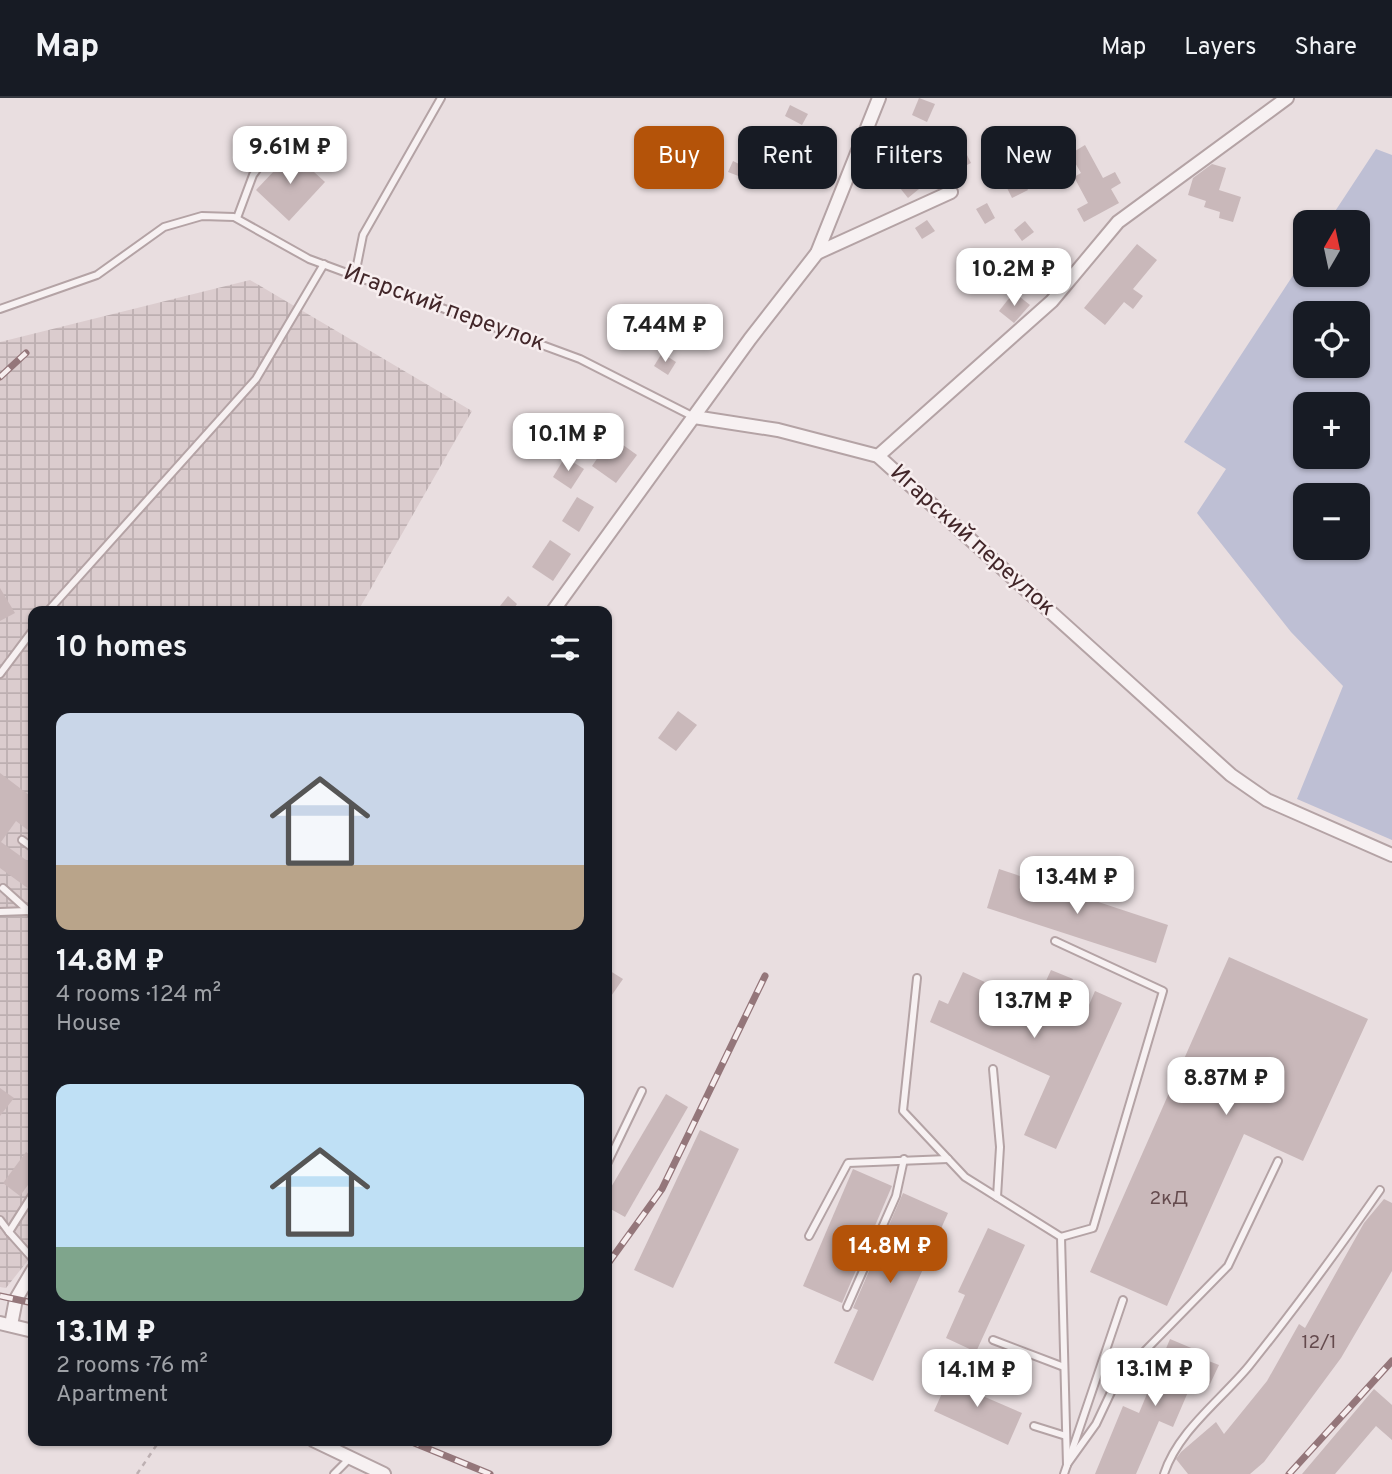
<!DOCTYPE html>
<html lang="en">
<head>
<meta charset="utf-8">
<style>
  :root { --surface:#171b24; --page:#20242c; --text:#f1f3f6; --muted:#9ea1a6; --line:#363941; --accent:#b45309 }
  body { margin:0; font-family:Overpass,sans-serif; background:var(--page); color:var(--text); height:100vh; display:flex; flex-direction:column; font-size:26px; white-space:nowrap }
  * { box-sizing:border-box; margin:0 }
  p { font-size:23px; color:var(--muted) }
  .icon { flex:none; width:38px; height:38px; fill:none; stroke:currentColor; stroke-width:2; stroke-linecap:round; stroke-linejoin:round }
  .map { position:relative; flex:1; overflow:hidden }
  .side { position:absolute; left:28px; top:508px; width:584px; height:840px; display:flex; flex-direction:column; background:var(--surface); border-radius:14px; box-shadow:0 2px 5px #0004 }
  .side>* { flex:none }
  .banner { position:absolute; left:634px; top:28px; width:653px; height:63px; display:flex; gap:14px }
  .needle { width:46px; rotate:9deg }
  .fabs { position:absolute; left:1293px; top:112px; display:grid; gap:14px }
  .fabs a { display:grid; place-items:center; width:77px; height:77px; border-radius:14px; background:var(--surface); box-shadow:0 2px 5px #0004; font-size:35px }
  .price { position:absolute; translate:-50% -60px; padding:0 16px; border-radius:14px; background:#fff; color:#222; font-size:23px; line-height:46px; filter:drop-shadow(0 2px 4px #0008) }
  .price::after { content:''; position:absolute; left:50%; top:42px; width:21px; height:16px; margin-left:-10px; background:inherit; clip-path:polygon(0 0,100% 0,50% 100%) }
  .price.on { background:var(--accent); color:#fff }
  ul { padding:0; list-style:none }
  li { display:grid; align-content:center; gap:14px; height:371px; padding:0 28px }
  li span { display:grid; place-items:center; height:217px; border-radius:14px; color:#555 }
  li>.icon { margin-inline-start:auto }
  span .icon { width:126px; height:126px; fill:#fffc; stroke-width:1 }
  li b { font-size:30px }
  h2 { display:flex; justify-content:space-between; align-items:center; height:84px; padding:0 28px; font-size:30px }
  .pill { padding:0 24px; border-radius:14px; background:var(--surface); box-shadow:0 2px 5px #0004; font-size:24px; line-height:63px }
  .pill.on { background:var(--accent); color:#fff }
  header { display:flex; align-items:center; gap:42px; box-sizing:border-box; height:98px; padding:0 35px; background:var(--surface); border-bottom:2px solid var(--line) }
  header strong { font-size:33px }
  nav { display:flex; gap:38px; margin-inline-start:auto; font-size:24px }
  .map>svg:first-child { display:block }
  .industrial { fill:url(#industrial-grid) }
  .garden { fill:#bebfd4; fill-rule:evenodd }
  .building { fill:#c9b8ba }
  .lines { fill:none; stroke-linecap:round; stroke-linejoin:round }
  .lane-casing { stroke:#b4a3a5; stroke-width:10 }
  .street-casing { stroke:#b4a3a5; stroke-width:16 }
  .path { stroke:#bdb0b2; stroke-width:2.5; stroke-dasharray:5 5; stroke-linecap:butt }
  .lane { stroke:#f7f1f2; stroke-width:6 }
  .street { stroke:#f7f1f2; stroke-width:12 }
  .rail-casing { stroke:#94767a; stroke-width:7 }
  .rail { stroke:#f7eeef; stroke-width:4.5; stroke-dasharray:13; stroke-linecap:butt }
  .labels { text-anchor:middle; dominant-baseline:central; stroke-width:5; stroke-linejoin:round; paint-order:stroke }
  .number-label { font-size:19px; fill:#644a4d }
  .street-label { font-size:23px; fill:#422629; stroke:#f7eeef }
</style>
</head>
<body>
<header>
<strong>Map</strong>
<nav><a>Map</a><a>Layers</a><a>Share</a></nav>
</header>
<div class="map">
<svg width="1392" height="1376" viewBox="0 0 1392 1376">
  <defs>
    <pattern id="industrial-grid" width="8" height="8" patternUnits="userSpaceOnUse" patternTransform="scale(1.75)"><rect width="8" height="8" fill="#dbccce"/><path d="M0 4h8M4 0v8" fill="none" stroke="#bdafb1"/></pattern>
  </defs>
  <rect width="100%" height="100%" fill="#e9dee0"/>
  <polygon class="industrial" points="250,182 472,313 358,513 33,513 33,1156 6,1190 0,1189 0,244"/>
  <path class="garden" d="M1376 51 1392 57V742L1297 701 1343 588 1291 534 1197 415 1226 371 1184 344 1305 159 1306 177H1358V124H1328ZM1306 215H1358V268H1306ZM1306 306H1358V359H1306ZM1306 397H1358V450H1306Z"/>
  <g class="building">
    <polygon points="919,0 935,6 927,24 912,17"/>
    <polygon points="790,7 808,16 802,27 785,18"/>
    <polygon points="767,42 782,48 774,67 759,60"/>
    <polygon points="1085,47 1103,80 1115,74 1121,85 1111,91 1119,105 1084,124 1077,111 1088,105 1074,79 1081,75 1070,56"/>
    <polygon points="963,49 971,65 959,71 951,55"/>
    <polygon points="292,54 325,84 289,123 256,92"/>
    <polygon points="733,63 745,69 741,79 728,74"/>
    <polygon points="1212,66 1226,70 1219,92 1241,99 1233,124 1219,120 1220,114 1204,109 1206,103 1188,97 1193,80"/>
    <polygon points="1019,74 1028,92 1012,100 1003,82"/>
    <polygon points="911,81 919,91 908,100 900,90"/>
    <polygon points="987,105 995,120 985,126 976,111"/>
    <polygon points="927,122 935,133 922,141 915,130"/>
    <polygon points="1025,123 1034,134 1022,143 1014,132"/>
    <polygon points="1137,146 1157,162 1133,191 1143,198 1133,211 1124,204 1105,227 1084,210"/>
    <polygon points="1014,194 1030,207 1014,225 999,213"/>
    <polygon points="662,255 676,264 668,277 654,268"/>
    <polygon points="612,339 637,357 616,385 592,368"/>
    <polygon points="565,359 584,371 571,391 553,379"/>
    <polygon points="577,399 594,409 579,434 562,423"/>
    <polygon points="550,442 571,456 553,483 532,469"/>
    <polygon points="0,490 15,515 0,523"/>
    <polygon points="508,498 517,506 512,513 496,513"/>
    <polygon points="678,613 697,627 676,653 658,640"/>
    <polygon points="0,675 33,700 33,736 16,723 1,744 33,767 33,794 0,770"/>
    <polygon points="999,771 1168,827 1156,865 987,810"/>
    <polygon points="1229,859 1368,921 1303,1063 1244,1036 1167,1208 1090,1174"/>
    <polygon points="607,871 623,881 607,904"/>
    <polygon points="1051,872 1073,881 1057,918 1080,928 1095,893 1122,905 1056,1051 1024,1037 1050,978 930,924 939,902 948,906 963,874 1035,907"/>
    <polygon points="0,990 14,1000 0,1018"/>
    <polygon points="666,996 688,1009 625,1119 607,1109 607,1096"/>
    <polygon points="700,1032 739,1051 673,1190 634,1172"/>
    <polygon points="26,1054 33,1059 33,1080 20,1098 3,1085"/>
    <polygon points="853,1071 892,1088 842,1205 803,1188"/>
    <polygon points="903,1095 948,1115 873,1283 834,1265 858,1212 853,1210"/>
    <polygon points="1384,1101 1392,1105 1392,1173 1341,1260 1264,1364 1250,1376 1188,1376 1176,1361 1181,1354 1216,1324 1224,1336 1267,1283 1299,1226 1305,1230 1364,1125"/>
    <polygon points="988,1130 1025,1147 976,1254 946,1240 965,1197 958,1194"/>
    <polygon points="1170,1241 1208,1257 1206,1262 1219,1267 1210,1286 1194,1280 1173,1329 1159,1323 1136,1376 1095,1376 1123,1308 1139,1315"/>
    <polygon points="952,1273 982,1287 978,1296 1022,1315 1008,1347 934,1313"/>
    <polygon points="1374,1291 1392,1307 1392,1342 1376,1328 1335,1376 1302,1376"/>
  </g>
  <g class="lines">
    <g class="lane-casing">
      <g id="lane">
        <polyline points="237,120 253,77 274,48"/>
        <polyline points="355,177 363,137 441,0"/>
        <polyline points="0,211 97,177 164,129 202,118 234,119 309,161 580,261 694,319"/>
        <polyline points="48,513 256,281 324,166"/>
        <polyline points="0,576 33,532"/>
        <polyline points="22,742 33,750"/>
        <polyline points="3,790 33,817"/>
        <polyline points="0,814 28,813"/>
        <polyline points="1055,843 1163,893 1093,1130 1061,1139"/>
        <polyline points="917,880 903,1013 965,1079 1061,1139 1067,1367"/>
        <polyline points="993,971 1000,1049 997,1099"/>
        <polyline points="607,1066 642,993"/>
        <polyline points="33,1096 9,1134 33,1161"/>
        <polyline points="0,1122 9,1134"/>
        <polyline points="809,1138 848,1065 948,1061"/>
        <polyline points="847,1209 896,1098 904,1061"/>
        <polyline points="993,1242 1064,1269"/>
        <polyline points="1034,1328 1066,1338"/>
        <polyline points="1068,1365 1096,1326 1113,1290 1137,1261 1228,1168 1278,1063"/>
        <polyline points="334,1376 350,1360"/>
        <polyline points="1064,1376 1123,1202"/>
        <path d="M1164 1376C1178 1333 1220 1303 1249 1268 1295 1211 1338 1152 1380 1092"/>
      </g>
    </g>
    <g class="street-casing">
      <g id="street">
        <polyline points="817,155 951,94"/>
        <polyline points="694,319 778,332 878,358 1231,677 1267,702 1392,757"/>
        <polyline points="878,358 1052,203 1118,124 1287,0"/>
        <polyline points="553,513 750,241 817,155 879,0"/>
        <polyline points="0,1225 33,1233"/>
        <polyline points="11,1227 16,1201 33,1172"/>
        <polyline points="313,1342 384,1376"/>
      </g>
    </g>
    <polyline class="path" points="137,1376 160,1342"/>
    <use href="#lane" class="lane"/>
    <use href="#street" class="street"/>
    <g class="rail-casing">
      <g id="rail">
        <polyline points="0,279 26,255"/>
        <polyline points="607,1167 662,1091 765,878"/>
        <polyline points="0,1198 33,1205"/>
        <polyline points="407,1342 490,1376"/>
        <polyline points="1289,1376 1392,1263"/>
      </g>
    </g>
    <use href="#rail" class="rail"/>
  </g>
  <g class="labels">
    <g class="number-label">
      <text x="1169" y="1101">2кД</text>
      <text x="1319" y="1245">12/1</text>
    </g>
    <g class="street-label">
      <text transform="translate(444 211) rotate(20)">Игарский переулок</text>
      <text transform="translate(972 443) rotate(42)">Игарский переулок</text>
    </g>
  </g>
</svg>
<div class="fabs">
<a><svg class="needle" viewBox="-14 -14 28 28"><path d="M0-13l5 13h-10z" fill="#e53935"/><path d="M0 13l5-13h-10z" fill="#9ea1a6"/></svg></a>
<a><svg class="icon" aria-label="locate" viewBox="0 0 24 24"><circle cx="12" cy="12" r="6"/><path d="M12 2v4M12 18v4M2 12h4M18 12h4"/></svg></a>
<a>+</a>
<a>−</a>
</div>
<b class="price" style="left:290px;top:88px">9.61M ₽</b>
<b class="price" style="left:1014px;top:210px">10.2M ₽</b>
<b class="price" style="left:665px;top:266px">7.44M ₽</b>
<b class="price" style="left:568px;top:375px">10.1M ₽</b>
<b class="price" style="left:1077px;top:818px">13.4M ₽</b>
<b class="price" style="left:1034px;top:942px">13.7M ₽</b>
<b class="price" style="left:1226px;top:1019px">8.87M ₽</b>
<b class="price on" style="left:890px;top:1187px">14.8M ₽</b>
<b class="price" style="left:1155px;top:1310px">13.1M ₽</b>
<b class="price" style="left:977px;top:1311px">14.1M ₽</b>
<div class="banner">
<a class="pill on">Buy</a>
<a class="pill">Rent</a>
<a class="pill">Filters</a>
<a class="pill">New</a>
</div>
<section class="side">
<h2>10 homes<svg class="icon" aria-label="filters" viewBox="0 0 24 24"><path d="M4 7h16M4 17h16"/><circle cx="9" cy="7" r="2"/><circle cx="15" cy="17" r="2"/></svg></h2>
<ul>
<li><span style="background:linear-gradient(#c9d6e8 70%,#b9a48a 0)"><svg class="icon" aria-label="home" viewBox="0 0 24 24"><path d="M3 11l9-7 9 7M6 9v11h12V9"/></svg></span><div><b>14.8M ₽</b><p>4 rooms · 124 m²</p><p>House</p></div></li>
<li><span style="background:linear-gradient(#bfe0f5 75%,#7fa58c 0)"><svg class="icon" aria-label="home" viewBox="0 0 24 24"><path d="M3 11l9-7 9 7M6 9v11h12V9"/></svg></span><div><b>13.1M ₽</b><p>2 rooms · 76 m²</p><p>Apartment</p></div></li>
</ul>
</section>
</div>
</body>
</html>
